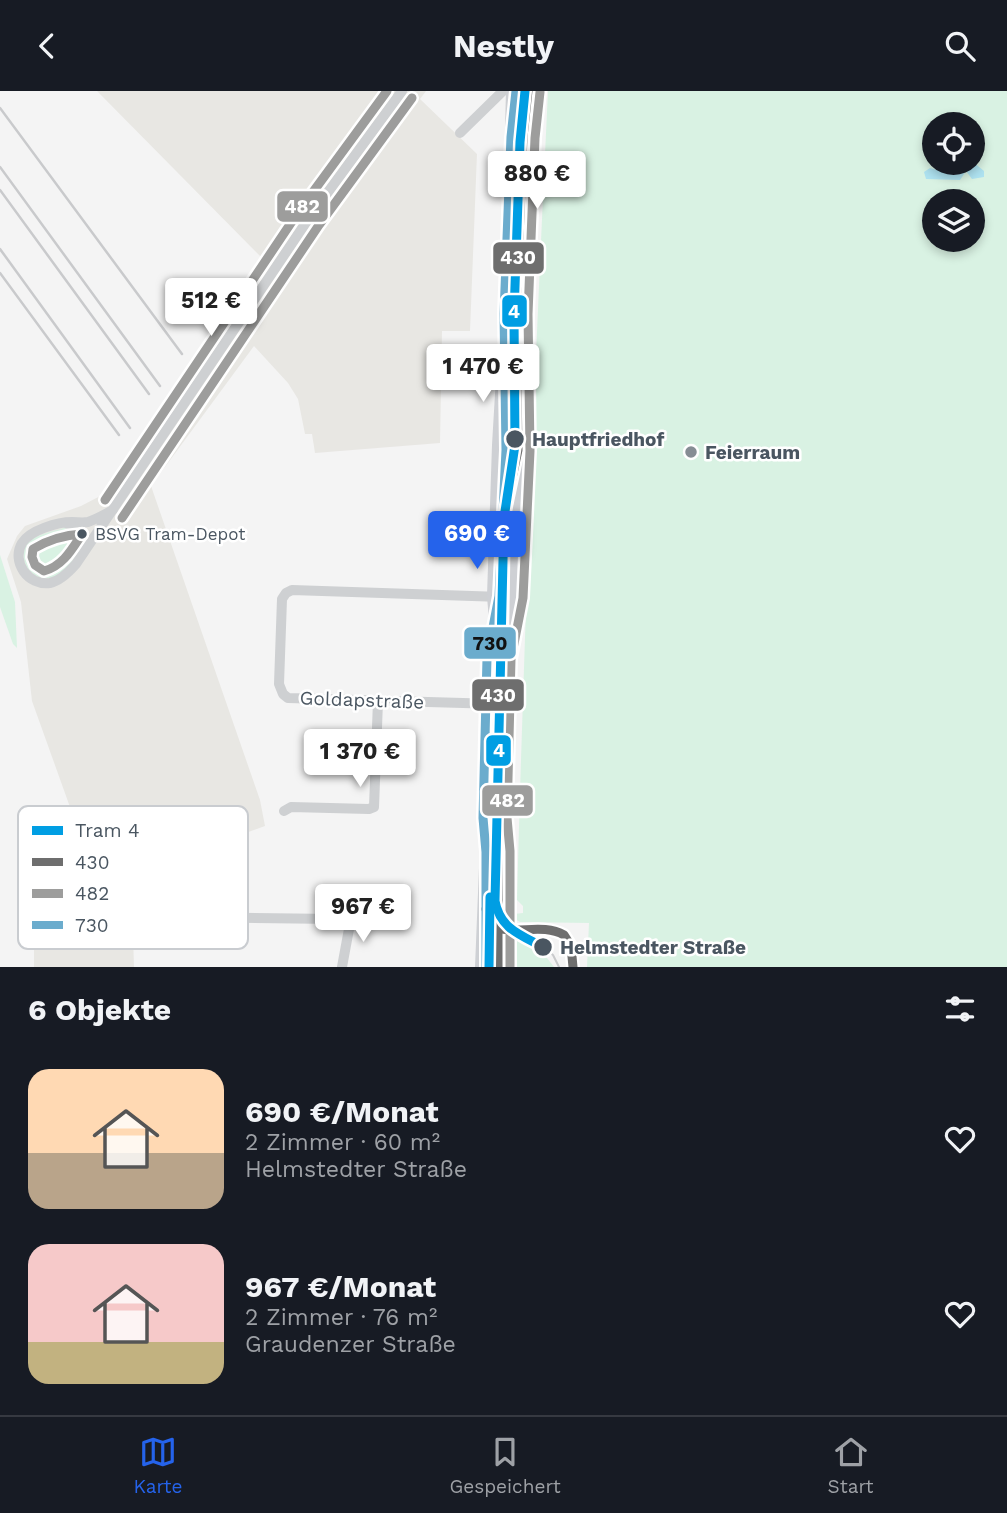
<!DOCTYPE html>
<html lang="de">
<head>
<meta charset="utf-8">
<style>
  :root { --surface:#171b24; --page:#242831; --text:#f1f3f6; --muted:#9ea1a6; --line:#363941; --accent:#2563eb }
  body { margin:0; font-family:"Work Sans",sans-serif; background:var(--page); color:var(--text); height:100vh; display:flex; flex-direction:column; font-size:26px; white-space:nowrap }
  * { box-sizing:border-box; margin:0 }
  p { font-size:23px; color:var(--muted) }
  .icon { flex:none; width:38px; height:38px; fill:none; stroke:currentColor; stroke-width:2; stroke-linecap:round; stroke-linejoin:round }
  .map { position:relative; height:876px; overflow:hidden }
  .panel { display:flex; flex-direction:column; background:var(--surface); flex:1 }
  .panel>* { flex:none }
  .tools { position:absolute; left:922px; top:21px; display:grid; gap:14px }
  .tools a { display:grid; place-items:center; width:63px; height:63px; border-radius:50%; background:var(--surface); box-shadow:0 4px 10px #0003; font-size:35px }
  .price { position:absolute; translate:-50% -60px; padding:0 16px; border-radius:7px; background:#fff; color:#222; font-size:23px; line-height:46px; filter:drop-shadow(0 2px 4px #0008) }
  .price::after { content:''; position:absolute; left:50%; top:42px; width:21px; height:16px; margin-left:-10px; background:inherit; clip-path:polygon(0 0,100% 0,50% 100%) }
  .price.current { background:var(--accent); color:#fff }
  ul { padding:0; list-style:none }
  li { display:flex; align-items:center; gap:21px; height:175px; padding:0 28px }
  li span { display:grid; place-items:center; flex:none; width:196px; height:140px; border-radius:21px; color:#555 }
  li>.icon { margin-inline-start:auto }
  span .icon { width:84px; height:84px; fill:#fffc; stroke-width:1 }
  li b { font-size:30px }
  h2 { display:flex; justify-content:space-between; align-items:center; height:84px; padding:0 28px; font-size:30px }
  header { display:flex; justify-content:space-between; align-items:center; height:91px; padding:0 28px; background:var(--surface); font-size:32px; font-weight:700 }
  .tabs { display:flex; justify-content:space-around; align-items:center; height:98px; border-top:2px solid var(--line); background:var(--surface); font-size:19px; color:var(--muted) }
  .tabs a { display:grid; justify-items:center; gap:4px }
  .tabs .current { color:var(--accent) }
  .map>svg:first-child { display:block }
  .commercial { fill:#e8e7e3 }
  .green { fill:#d9f2e3; fill-rule:evenodd }
  .water { fill:#aee2f0 }
  .lines { fill:none; stroke-linecap:round; stroke-linejoin:round }
  .street { stroke:#ced0d2; stroke-width:10 }
  .secondary { stroke:#ced0d4; stroke-width:14 }
  .tram { stroke:#c9cacc; stroke-width:2 }
  .rail { stroke:#c9cacc; stroke-width:2.5 }
  .bus-1-casing { stroke:#fff; stroke-width:14 }
  .bus-2-casing { stroke:#fff; stroke-width:14 }
  .bus-3-casing { stroke:#fff; stroke-width:14 }
  .bus-1 { stroke:#6e6e6e; stroke-width:9 }
  .bus-2 { stroke:#9d9d9c; stroke-width:9 }
  .bus-3 { stroke:#6baccd; stroke-width:9 }
  .tram-1-casing { stroke:#fff; stroke-width:14 }
  .tram-1 { stroke:#009ee3; stroke-width:9 }
  .stop-dot { fill:#4a5661; stroke:#fff; stroke-width:2.5 }
  .poi-dot { fill:#868d94; stroke:#fff; stroke-width:2.5 }
  .labels { text-anchor:middle; dominant-baseline:central; stroke-width:5; stroke-linejoin:round; paint-order:stroke }
  .bus-label { font-size:17px; fill:#4a5661; stroke:#fff; text-anchor:start }
  .stop-label { font-size:19px; font-weight:bold; fill:#4a5661; stroke:#fff; text-anchor:start }
  .poi-label { font-size:19px; font-weight:bold; fill:#4a5661; stroke:#fff; text-anchor:start }
  .street-label { font-size:19px; fill:#4a5661; stroke:#fff }
  .key { fill:#fff; stroke:#c9ccd0; stroke-width:2 }
  .key-label { font-size:19px; fill:#4a5661 }
  .line-badge { stroke:#fff; stroke-width:2.5 }
  .badge-label { font-size:19px; text-anchor:middle; font-weight:bold; fill:#fff }
  .pale-badge-label { font-size:19px; text-anchor:middle; font-weight:bold; fill:#111 }
</style>
</head>
<body>
<header><svg class="icon" aria-label="back" viewBox="0 0 24 24"><path d="M15 5l-7 7 7 7"/></svg>Nestly<svg class="icon" aria-label="search" viewBox="0 0 24 24"><circle cx="10" cy="10" r="6"/><path d="M15 15l6 6"/></svg></header>
<div class="map">
<svg width="1007" height="876" viewBox="0 0 1007 876">
  <rect width="100%" height="100%" fill="#f4f4f4"/>
  <polygon class="commercial" points="97,0 426,0 420,8 477,63 470,240 442,240 440,352 315,362 312,343 305,343 298,308 288,292 254,255 151,395 260,709 265,735 131,783 134,876 34,876 34,854 21,778 85,758 32,610 21,511 7,468 17,445 25,435 81,415 106,402 264,169"/>
  <g class="green">
    <path d="M548 0H1007V876H587L589 832 520 831 515 828 514 823 523 822V815L517 809C524 539 535 270 548 0ZM934 33H973V72H934ZM934 110H973V149H934Z"/>
    <path d="M64 437C96 445 67 489 45 487 27 486 17 464 29 451 38 442 53 441 64 437Z"/>
    <polygon points="0,464 15,511 17,557 13,553 0,516"/>
    <polygon points="514,848 540,858 554,876 513,876"/>
  </g>
  <polygon class="water" points="973,71 984,80 984,86 972,88 966,80 960,89 926,88 924,81 930,77 944,81 948,72"/>
  <g class="lines">
    <g class="street">
      <polyline points="460,42 503,0"/>
      <path d="M113 419C105 423 97 428 88 431 82 432 78 431 72 431 58 431 30 439 22 452 11 471 28 495 50 492 60 490 69 481 76 473L309 127 402 0"/>
      <path d="M66 432C80 436 87 448 83 462"/>
      <polyline points="498,613 288,607 283,603 279,593 282,508 286,502 292,499 502,506"/>
      <polyline points="284,720 291,716 369,718 374,716 378,610"/>
      <polyline points="185,822 186,826 336,828 347,832 349,838 342,876"/>
    </g>
    <g class="secondary">
      <polyline points="503,545 511,506 518,359 516,223 523,46 528,0"/>
      <polyline points="497,741 498,876"/>
      <polyline points="482,876 486,777 495,727 499,567 494,505 499,354 507,219 513,0"/>
    </g>
    <polyline class="tram" points="543,856 553,864 559,876"/>
    <g class="rail">
      <polyline points="0,17 182,263"/>
      <polyline points="0,76 160,295"/>
      <polyline points="0,99 149,303"/>
      <polyline points="0,158 130,337"/>
      <polyline points="0,182 119,344"/>
    </g>
    <g class="bus-1-casing">
      <g id="bus-1">
        <path d="M486 818 490 834C512 846 541 831 564 844L571 855 573 876"/>
        <polyline points="498,876 498,760 495,727 499,567 502,549 504,425 518,359 516,223 523,46 528,0"/>
      </g>
    </g>
    <g class="bus-2-casing">
      <g id="bus-2">
        <polyline points="105,409 299,120 387,0"/>
        <polyline points="122,427 319,134 412,7"/>
        <path d="M82 443C72 458 63 475 44 480L35 474 32 466 33 458C48 449 64 444 82 443Z"/>
        <polyline points="510,876 510,760 507,727 511,568 523,507 530,360 528,223 535,47 540,1"/>
      </g>
    </g>
    <g class="bus-3-casing">
      <polyline id="bus-3" points="486,876 486,761 483,727 487,567 499,505 506,359 504,223 511,46 516,0"/>
    </g>
    <use href="#bus-1" class="bus-1"/>
    <use href="#bus-2" class="bus-2"/>
    <use href="#bus-3" class="bus-3"/>
    <g class="tram-1-casing">
      <g id="tram-1">
        <path d="M525 0 520 51 514 224 515 354 504 427 495 810C500 838 521 844 543 856"/>
        <polyline points="489,876 490,806"/>
      </g>
    </g>
    <use href="#tram-1" class="tram-1"/>
  </g>
  <g class="stop-dot">
    <circle cx="515" cy="348" r="10"/>
    <circle cx="82" cy="443" r="6"/>
    <circle cx="543" cy="856" r="10"/>
  </g>
  <circle class="poi-dot" cx="691" cy="361" r="7"/>
  <g class="labels">
    <g class="bus-label">
      <text x="95" y="443">BSVG Tram-Depot</text>
    </g>
    <g class="stop-label">
      <text x="532" y="348">Hauptfriedhof</text>
      <text x="560" y="856">Helmstedter Straße</text>
    </g>
    <g class="poi-label">
      <text x="705" y="361">Feierraum</text>
    </g>
    <g class="street-label">
      <text transform="translate(362 609) rotate(2)">Goldapstraße</text>
    </g>
  </g>
  <rect x="18" y="715" width="230" height="143" rx="10" class="key"/>
  <rect x="32" y="735" width="31" height="9" fill="#009ee3"/>
  <rect x="32" y="767" width="31" height="8" fill="#6e6e6e"/>
  <rect x="32" y="798" width="31" height="9" fill="#9d9d9c"/>
  <rect x="32" y="830" width="31" height="8" fill="#6baccd"/>
  <g class="key-label">
    <text x="75" y="746">Tram 4</text>
    <text x="75" y="778">430</text>
    <text x="75" y="809">482</text>
    <text x="75" y="841">730</text>
  </g>
  <g class="line-badge">
    <rect x="276" y="99" width="53" height="33" rx="7" fill="#9d9d9c"/>
    <rect x="492" y="150" width="53" height="34" rx="7" fill="#6e6e6e"/>
    <rect x="501" y="203" width="27" height="34" rx="7" fill="#009ee3"/>
    <rect x="463" y="535" width="54" height="34" rx="7" fill="#6baccd"/>
    <rect x="471" y="587" width="54" height="34" rx="7" fill="#6e6e6e"/>
    <rect x="485" y="643" width="27" height="33" rx="7" fill="#009ee3"/>
    <rect x="481" y="693" width="53" height="33" rx="7" fill="#9d9d9c"/>
  </g>
  <g class="badge-label">
    <text x="302" y="122">482</text>
    <text x="518" y="173">430</text>
    <text x="514" y="227">4</text>
    <text x="498" y="611">430</text>
    <text x="499" y="666">4</text>
    <text x="507" y="716">482</text>
  </g>
  <g class="pale-badge-label">
    <text x="490" y="559">730</text>
  </g>
</svg>
<div class="tools">
<a><svg class="icon" aria-label="locate" viewBox="0 0 24 24"><circle cx="12" cy="12" r="6"/><path d="M12 2v4M12 18v4M2 12h4M18 12h4"/></svg></a>
<a><svg class="icon" aria-label="layers" viewBox="0 0 24 24"><path d="M12 4l9 5-9 5-9-5zM3 14l9 5 9-5"/></svg></a>
</div>
<b class="price" style="left:537px;top:120px">880 €</b>
<b class="price" style="left:211px;top:247px">512 €</b>
<b class="price" style="left:483px;top:313px">1 470 €</b>
<b class="price current" style="left:477px;top:480px">690 €</b>
<b class="price" style="left:360px;top:698px">1 370 €</b>
<b class="price" style="left:363px;top:853px">967 €</b>
</div>
<section class="panel">
<h2>6 Objekte<svg class="icon" aria-label="filters" viewBox="0 0 24 24"><path d="M4 7h16M4 17h16"/><circle cx="9" cy="7" r="2"/><circle cx="15" cy="17" r="2"/></svg></h2>
<ul>
<li><span style="background:linear-gradient(#ffd9b3 60%,#b9a48a 0)"><svg class="icon" aria-label="home" viewBox="0 0 24 24"><path d="M3 11l9-7 9 7M6 9v11h12V9"/></svg></span><div><b>690 €/Monat</b><p>2 Zimmer · 60 m²</p><p>Helmstedter Straße</p></div><svg class="icon" aria-label="heart" viewBox="0 0 24 24"><path d="M12 20l-8-8c-3-5 5-10 8-4 3-6 11-1 8 4z"/></svg></li>
<li><span style="background:linear-gradient(#f6c9c9 70%,#c2b280 0)"><svg class="icon" aria-label="home" viewBox="0 0 24 24"><path d="M3 11l9-7 9 7M6 9v11h12V9"/></svg></span><div><b>967 €/Monat</b><p>2 Zimmer · 76 m²</p><p>Graudenzer Straße</p></div><svg class="icon" aria-label="heart" viewBox="0 0 24 24"><path d="M12 20l-8-8c-3-5 5-10 8-4 3-6 11-1 8 4z"/></svg></li>
</ul>
</section>
<nav class="tabs">
<a class="current"><svg class="icon" aria-label="map" viewBox="0 0 24 24"><path d="M3 6l6-2 6 2 6-2v14l-6 2-6-2-6 2zM9 4v14M15 6v14"/></svg>Karte</a>
<a><svg class="icon" aria-label="saved" viewBox="0 0 24 24"><path d="M7 4h10v16l-5-4-5 4z"/></svg>Gespeichert</a>
<a><svg class="icon" aria-label="home" viewBox="0 0 24 24"><path d="M3 11l9-7 9 7M6 9v11h12V9"/></svg>Start</a>
</nav>
</body>
</html>
